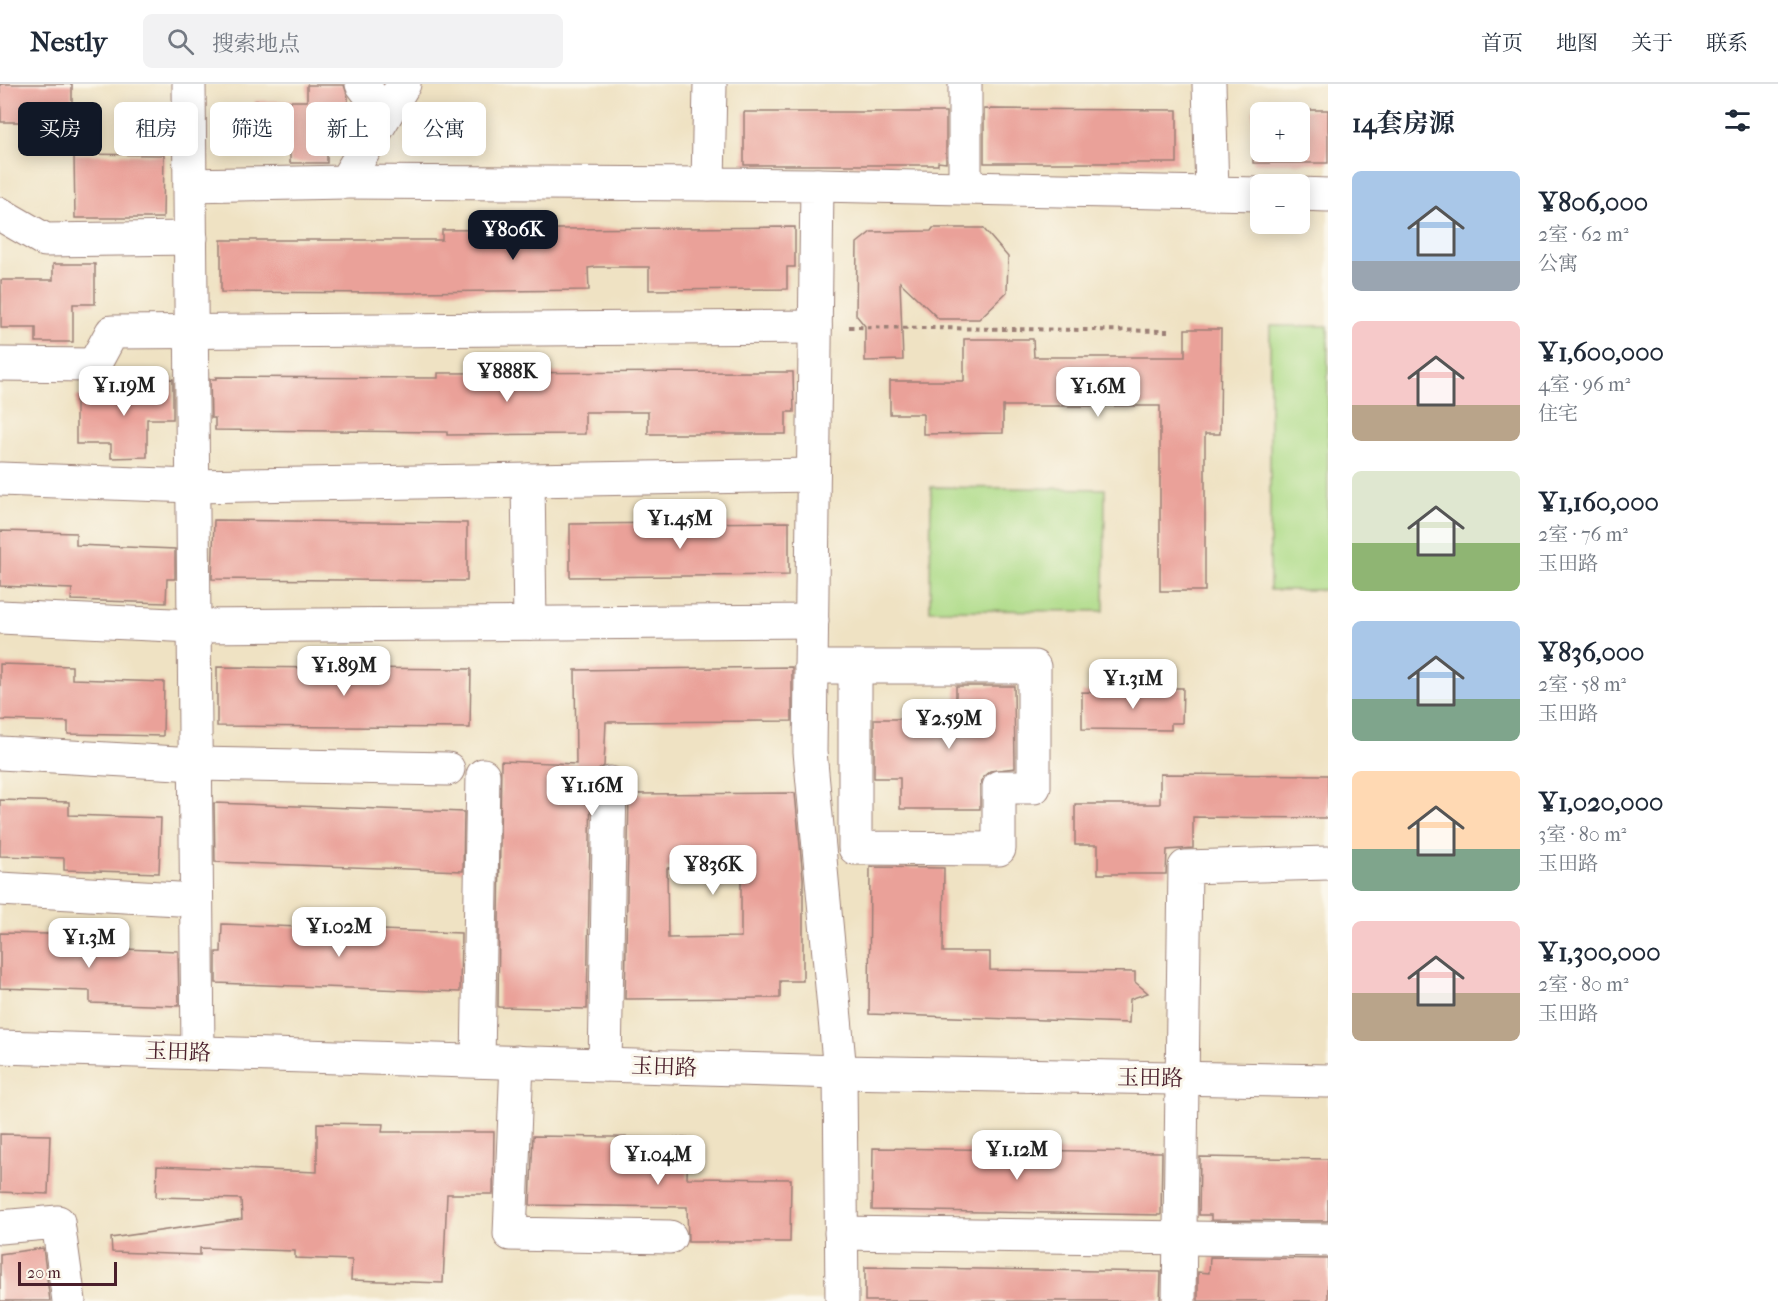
<!DOCTYPE html>
<html lang="zh">
<head>
<meta charset="utf-8">
<style>
  :root { --surface:#fff; --page:#f2f2f3; --text:#1f2937; --muted:#747a83; --line:#e0e1e3; --accent:#111827 }
  body { margin:0; font-family:"IM FELL French Canon","Noto Serif SC",serif; background:var(--page); color:var(--text); height:100vh; display:flex; flex-direction:column; font-size:22px; white-space:nowrap }
  * { box-sizing:border-box; margin:0 }
  p { font-size:20px; color:var(--muted) }
  .icon { flex:none; width:33px; height:33px; fill:none; stroke:currentColor; stroke-width:2; stroke-linecap:round; stroke-linejoin:round }
  .map { position:relative; flex:1; overflow:hidden }
  .side { display:flex; flex-direction:column; background:var(--surface); width:450px }
  .side>* { flex:none }
  .top-card { position:absolute; left:18px; top:18px; width:570px; height:54px; display:flex; gap:12px }
  .controls { position:absolute; left:1250px; top:18px; display:grid; gap:12px }
  .controls a { display:grid; place-items:center; width:60px; height:60px; border-radius:9px; background:var(--surface); box-shadow:0 3px 15px #0003; font-size:30px }
  .scale { position:absolute; left:18px; bottom:15px; width:99px; box-sizing:border-box; padding-left:6px; border:3px solid #4a1f2b; border-top:0; font-size:16px; line-height:21px; white-space:nowrap; color:#4a1f2b; -webkit-text-stroke:4px #fbf7ec; paint-order:stroke }
  .price { position:absolute; translate:-50% -51px; padding:0 14px; border-radius:12px; background:#fff; color:#222; font-size:20px; line-height:39px; filter:drop-shadow(0 2px 3px #0008) }
  .price::after { content:''; position:absolute; left:50%; top:36px; width:18px; height:14px; margin-left:-9px; background:inherit; clip-path:polygon(0 0,100% 0,50% 100%) }
  .price.selected { background:var(--accent); color:#fff }
  ul { padding:0; list-style:none }
  li { display:flex; align-items:center; gap:18px; height:150px; padding:0 24px }
  li span { display:grid; place-items:center; flex:none; width:168px; height:120px; border-radius:9px; color:#555 }
  li>.icon { margin-inline-start:auto }
  span .icon { width:72px; height:72px; fill:#fffc; stroke-width:1 }
  li b { font-size:26px }
  h2 { display:flex; justify-content:space-between; align-items:center; height:72px; padding:0 24px; font-size:26px }
  .tag { padding:0 21px; border-radius:9px; background:var(--surface); box-shadow:0 3px 15px #0003; font-size:21px; line-height:54px }
  .tag.selected { background:var(--accent); color:#fff }
  header { display:flex; align-items:center; gap:36px; box-sizing:border-box; height:84px; padding:0 30px; background:var(--surface); border-bottom:2px solid var(--line) }
  header strong { font-size:28px }
  nav { display:flex; gap:33px; margin-inline-start:auto; font-size:21px }
  .search { width:420px; height:54px; background:var(--page); display:flex; align-items:center; gap:15px; box-sizing:border-box; padding:0 21px; border-radius:9px; color:var(--muted); font-size:22px }
  main { display:flex; flex:1; min-height:0 }
  .map>svg:first-child { display:block }
  .green { fill:#aedb88; stroke:#7c7d5a; stroke-width:1.5 }
  .building { fill:#eaa199; fill-rule:evenodd }
  .lines { fill:none; stroke-linecap:round; stroke-linejoin:round }
  .minor-casing { stroke:#9c8077; stroke-width:35 }
  .path { stroke:#9c8077; stroke-width:4; stroke-dasharray:4.5 4.5; stroke-linecap:butt }
  .minor { stroke:#fff; stroke-width:33 }
  .labels { text-anchor:middle; dominant-baseline:central; stroke-width:6; stroke-linejoin:round; paint-order:stroke }
  .street-label { font-size:22px; fill:#4a1f2b; stroke:#fbf7ec }
</style>
</head>
<body>
<header>
<strong>Nestly</strong>
<div class="search"><svg class="icon" aria-label="search" viewBox="0 0 24 24"><circle cx="10" cy="10" r="6"/><path d="M15 15l6 6"/></svg>搜索地点</div>
<nav><a>首页</a><a>地图</a><a>关于</a><a>联系</a></nav>
</header>
<main>
<div class="map">
<svg width="1328" height="1217" viewBox="0 0 1328 1217">
  <rect width="100%" height="100%" fill="#fbf7ec"/>
  <filter id="ink" filterUnits="userSpaceOnUse"><feTurbulence type="fractalNoise" baseFrequency=".0167" numOctaves="2"/><feDisplacementMap in="SourceGraphic" scale="12" xChannelSelector="R" yChannelSelector="G"/><feConvolveMatrix kernelMatrix="1 2 1 2 8 2 1 2 1" color-interpolation-filters="sRGB"/></filter>
  <filter id="wash" filterUnits="userSpaceOnUse"><feTurbulence type="fractalNoise" baseFrequency=".008" numOctaves="4" result="noise"/><feDisplacementMap in="SourceGraphic" scale="24" xChannelSelector="R" yChannelSelector="G"/><feGaussianBlur stdDeviation="1.35" result="paint"/><feColorMatrix in="noise" values="0 0 0 0 0 0 0 0 0 0 0 0 0 0 0 0 0 1.4 0 .05"/><feComposite in="paint" operator="in"/></filter>
  <g filter="url(#wash)">
    <rect width="100%" height="100%" fill="#efe2c3"/>
    <g class="green">
      <rect x="1270" y="242" width="58" height="264"/>
      <polygon points="931,403 1105,405 1104,527 930,526"/>
    </g>
    <g id="blocks">
      <g class="building">
        <polygon points="0,0 72,0 72,52 36,52 36,38 1,38"/>
        <polygon points="307,1 344,1 348,13 348,40 327,40 327,79 290,79 290,64 255,64 255,17 307,17"/>
        <polygon points="984,25 1177,26 1177,79 984,79"/>
        <path d="M1253 26H1328V79H1253ZM1260 28H1299V68H1260Z"/>
        <polygon points="744,28 946,28 946,79 938,78 938,81 744,81"/>
        <polygon points="74,70 164,71 163,134 75,134"/>
        <polygon points="795,143 795,183 787,183 787,205 649,206 649,183 596,183 588,184 589,206 416,208 416,209 221,208 221,156 442,156 442,146"/>
        <polygon points="933,144 983,144 1008,173 1007,208 979,235 939,235 900,198 903,276 865,277 865,242 856,231 857,159 871,148 931,147"/>
        <polygon points="53,180 95,180 95,220 73,220 73,258 36,258 36,244 1,244 1,196 53,196"/>
        <polygon points="1185,245 1221,245 1220,350 1205,350 1205,507 1160,507 1160,322 1003,322 1003,349 923,350 923,330 890,330 890,297 964,297 964,255 1033,255 1034,273 1185,273"/>
        <polygon points="793,288 794,328 786,328 786,350 648,350 648,328 585,328 585,350 447,351 447,348 215,346 215,334 211,334 210,295 216,295 216,293 438,294 438,289"/>
        <polygon points="173,295 173,335 147,335 147,373 111,374 111,360 76,360 76,312 128,312 128,296"/>
        <polygon points="214,436 467,439 467,497 212,495"/>
        <polygon points="789,438 789,491 570,493 570,440"/>
        <polygon points="0,447 76,449 76,461 175,465 175,495 167,495 166,519 71,516 72,505 0,502"/>
        <polygon points="0,580 72,582 72,595 164,598 163,652 68,650 68,638 0,636"/>
        <polygon points="217,583 471,585 470,644 217,642"/>
        <polygon points="792,583 792,637 606,638 604,682 594,689 591,699 587,925 498,923 501,677 576,680 575,586"/>
        <polygon points="956,602 1014,602 1015,684 990,687 983,693 980,703 980,725 900,725 900,694 874,694 874,635 956,635"/>
        <polygon points="1138,604 1183,604 1182,639 1171,639 1171,646 1082,645 1082,608 1138,609"/>
        <polygon points="1160,690 1328,691 1328,734 1193,733 1193,764 1167,766 1166,790 1098,790 1098,761 1075,761 1075,720 1160,720"/>
        <path d="M795 709 803 794V897H780V914L625 915 629 710ZM741 783V853L668 854 667 784Z"/>
        <polygon points="0,716 69,718 69,731 161,734 159,789 64,786 64,774 0,772"/>
        <polygon points="214,719 464,728 463,787 215,778"/>
        <polygon points="870,783 944,784 943,868 990,868 990,886 1135,888 1135,898 1148,909 1130,915 1129,939 869,930"/>
        <polygon points="222,840 461,849 460,908 216,899 216,868 221,868"/>
        <polygon points="0,849 95,851 95,864 178,867 179,922 90,919 90,907 0,904"/>
        <polygon points="317,1039 383,1040 382,1048 494,1048 493,1110 447,1110 443,1199 351,1196 352,1176 295,1174 295,1167 200,1164 200,1171 112,1168 111,1154 242,1135 241,1115 156,1113 157,1082 317,1088"/>
        <polygon points="0,1050 50,1051 48,1110 0,1108"/>
        <polygon points="533,1052 688,1054 687,1094 791,1095 790,1158 688,1158 687,1123 530,1121"/>
        <polygon points="873,1064 1162,1068 1161,1131 872,1126"/>
        <polygon points="1200,1073 1328,1075 1328,1137 1211,1136 1211,1131 1199,1131"/>
        <polygon points="43,1164 50,1217 0,1217 0,1170"/>
        <polygon points="1210,1173 1328,1175 1328,1217 1198,1217 1198,1188 1209,1189"/>
        <polygon points="865,1183 1161,1188 1160,1217 865,1217"/>
      </g>
    </g>
  </g>
  <g filter="url(#ink)">
    <use href="#blocks" fill-opacity="0" stroke="#9c8077" stroke-width="1.5"/>
    <g class="lines">
      <g class="minor-casing">
        <g id="minor">
          <polyline points="189,0 198,969"/>
          <polyline points="362,0 385,31"/>
          <polyline points="404,0 345,98 708,100"/>
          <polyline points="710,0 708,100 817,101 810,668 840,988 842,1217"/>
          <polyline points="965,0 965,104"/>
          <polyline points="1209,0 1212,109"/>
          <polyline points="190,101 345,98"/>
          <polyline points="817,101 1260,110"/>
          <polyline points="1299,110 1328,111"/>
          <polyline points="0,130 45,156 191,154"/>
          <polyline points="0,280 94,281 112,248 815,243"/>
          <polyline points="0,395 193,402 813,391"/>
          <polyline points="528,396 530,539"/>
          <polyline points="0,533 194,542 812,537"/>
          <polyline points="811,583 1034,583 1034,703 999,703 999,765 855,764 855,583"/>
          <polyline points="0,669 196,680 448,685"/>
          <polyline points="0,805 196,816"/>
          <polyline points="0,963 840,988 1328,997"/>
          <polyline points="478,977 483,691"/>
          <polyline points="517,978 510,1150 670,1153"/>
          <polyline points="605,981 610,699"/>
          <polyline points="0,1143 58,1138 69,1217"/>
          <polyline points="841,1149 1328,1156"/>
          <polyline points="1179,1217 1185,783 1328,779"/>
        </g>
      </g>
      <polyline class="path" points="849,243 1168,247"/>
      <use href="#minor" class="minor"/>
    </g>
  </g>
  <g class="labels">
    <g class="street-label">
      <text transform="translate(178 968) rotate(2)">玉田路</text>
      <text transform="translate(664 983) rotate(2)">玉田路</text>
      <text transform="translate(1150 994) rotate(1)">玉田路</text>
    </g>
  </g>
</svg>
<div class="controls">
<a>+</a>
<a>−</a>
</div>
<div class="scale">20 m</div>
<b class="price selected" style="left:513px;top:177px">¥806K</b>
<b class="price" style="left:507px;top:319px">¥888K</b>
<b class="price" style="left:124px;top:333px">¥1.19M</b>
<b class="price" style="left:1098px;top:334px">¥1.6M</b>
<b class="price" style="left:680px;top:466px">¥1.45M</b>
<b class="price" style="left:344px;top:613px">¥1.89M</b>
<b class="price" style="left:1133px;top:626px">¥1.31M</b>
<b class="price" style="left:949px;top:666px">¥2.59M</b>
<b class="price" style="left:592px;top:733px">¥1.16M</b>
<b class="price" style="left:713px;top:812px">¥836K</b>
<b class="price" style="left:339px;top:874px">¥1.02M</b>
<b class="price" style="left:89px;top:885px">¥1.3M</b>
<b class="price" style="left:1017px;top:1097px">¥1.12M</b>
<b class="price" style="left:658px;top:1102px">¥1.04M</b>
<div class="top-card">
<a class="tag selected">买房</a>
<a class="tag">租房</a>
<a class="tag">筛选</a>
<a class="tag">新上</a>
<a class="tag">公寓</a>
</div>
</div>
<section class="side">
<h2>14套房源<svg class="icon" aria-label="filters" viewBox="0 0 24 24"><path d="M4 7h16M4 17h16"/><circle cx="9" cy="7" r="2"/><circle cx="15" cy="17" r="2"/></svg></h2>
<ul>
<li><span style="background:linear-gradient(#a9c7e8 75%,#9aa5b1 0)"><svg class="icon" aria-label="home" viewBox="0 0 24 24"><path d="M3 11l9-7 9 7M6 9v11h12V9"/></svg></span><div><b>¥806,000</b><p>2室 · 62 m²</p><p>公寓</p></div></li>
<li><span style="background:linear-gradient(#f6c9c9 70%,#b9a48a 0)"><svg class="icon" aria-label="home" viewBox="0 0 24 24"><path d="M3 11l9-7 9 7M6 9v11h12V9"/></svg></span><div><b>¥1,600,000</b><p>4室 · 96 m²</p><p>住宅</p></div></li>
<li><span style="background:linear-gradient(#dfe7d0 60%,#8fb573 0)"><svg class="icon" aria-label="home" viewBox="0 0 24 24"><path d="M3 11l9-7 9 7M6 9v11h12V9"/></svg></span><div><b>¥1,160,000</b><p>2室 · 76 m²</p><p>玉田路</p></div></li>
<li><span style="background:linear-gradient(#a9c7e8 65%,#7fa58c 0)"><svg class="icon" aria-label="home" viewBox="0 0 24 24"><path d="M3 11l9-7 9 7M6 9v11h12V9"/></svg></span><div><b>¥836,000</b><p>2室 · 58 m²</p><p>玉田路</p></div></li>
<li><span style="background:linear-gradient(#ffd9b3 65%,#7fa58c 0)"><svg class="icon" aria-label="home" viewBox="0 0 24 24"><path d="M3 11l9-7 9 7M6 9v11h12V9"/></svg></span><div><b>¥1,020,000</b><p>3室 · 80 m²</p><p>玉田路</p></div></li>
<li><span style="background:linear-gradient(#f6c9c9 60%,#b9a48a 0)"><svg class="icon" aria-label="home" viewBox="0 0 24 24"><path d="M3 11l9-7 9 7M6 9v11h12V9"/></svg></span><div><b>¥1,300,000</b><p>2室 · 80 m²</p><p>玉田路</p></div></li>
</ul>
</section>
</main>
</body>
</html>
